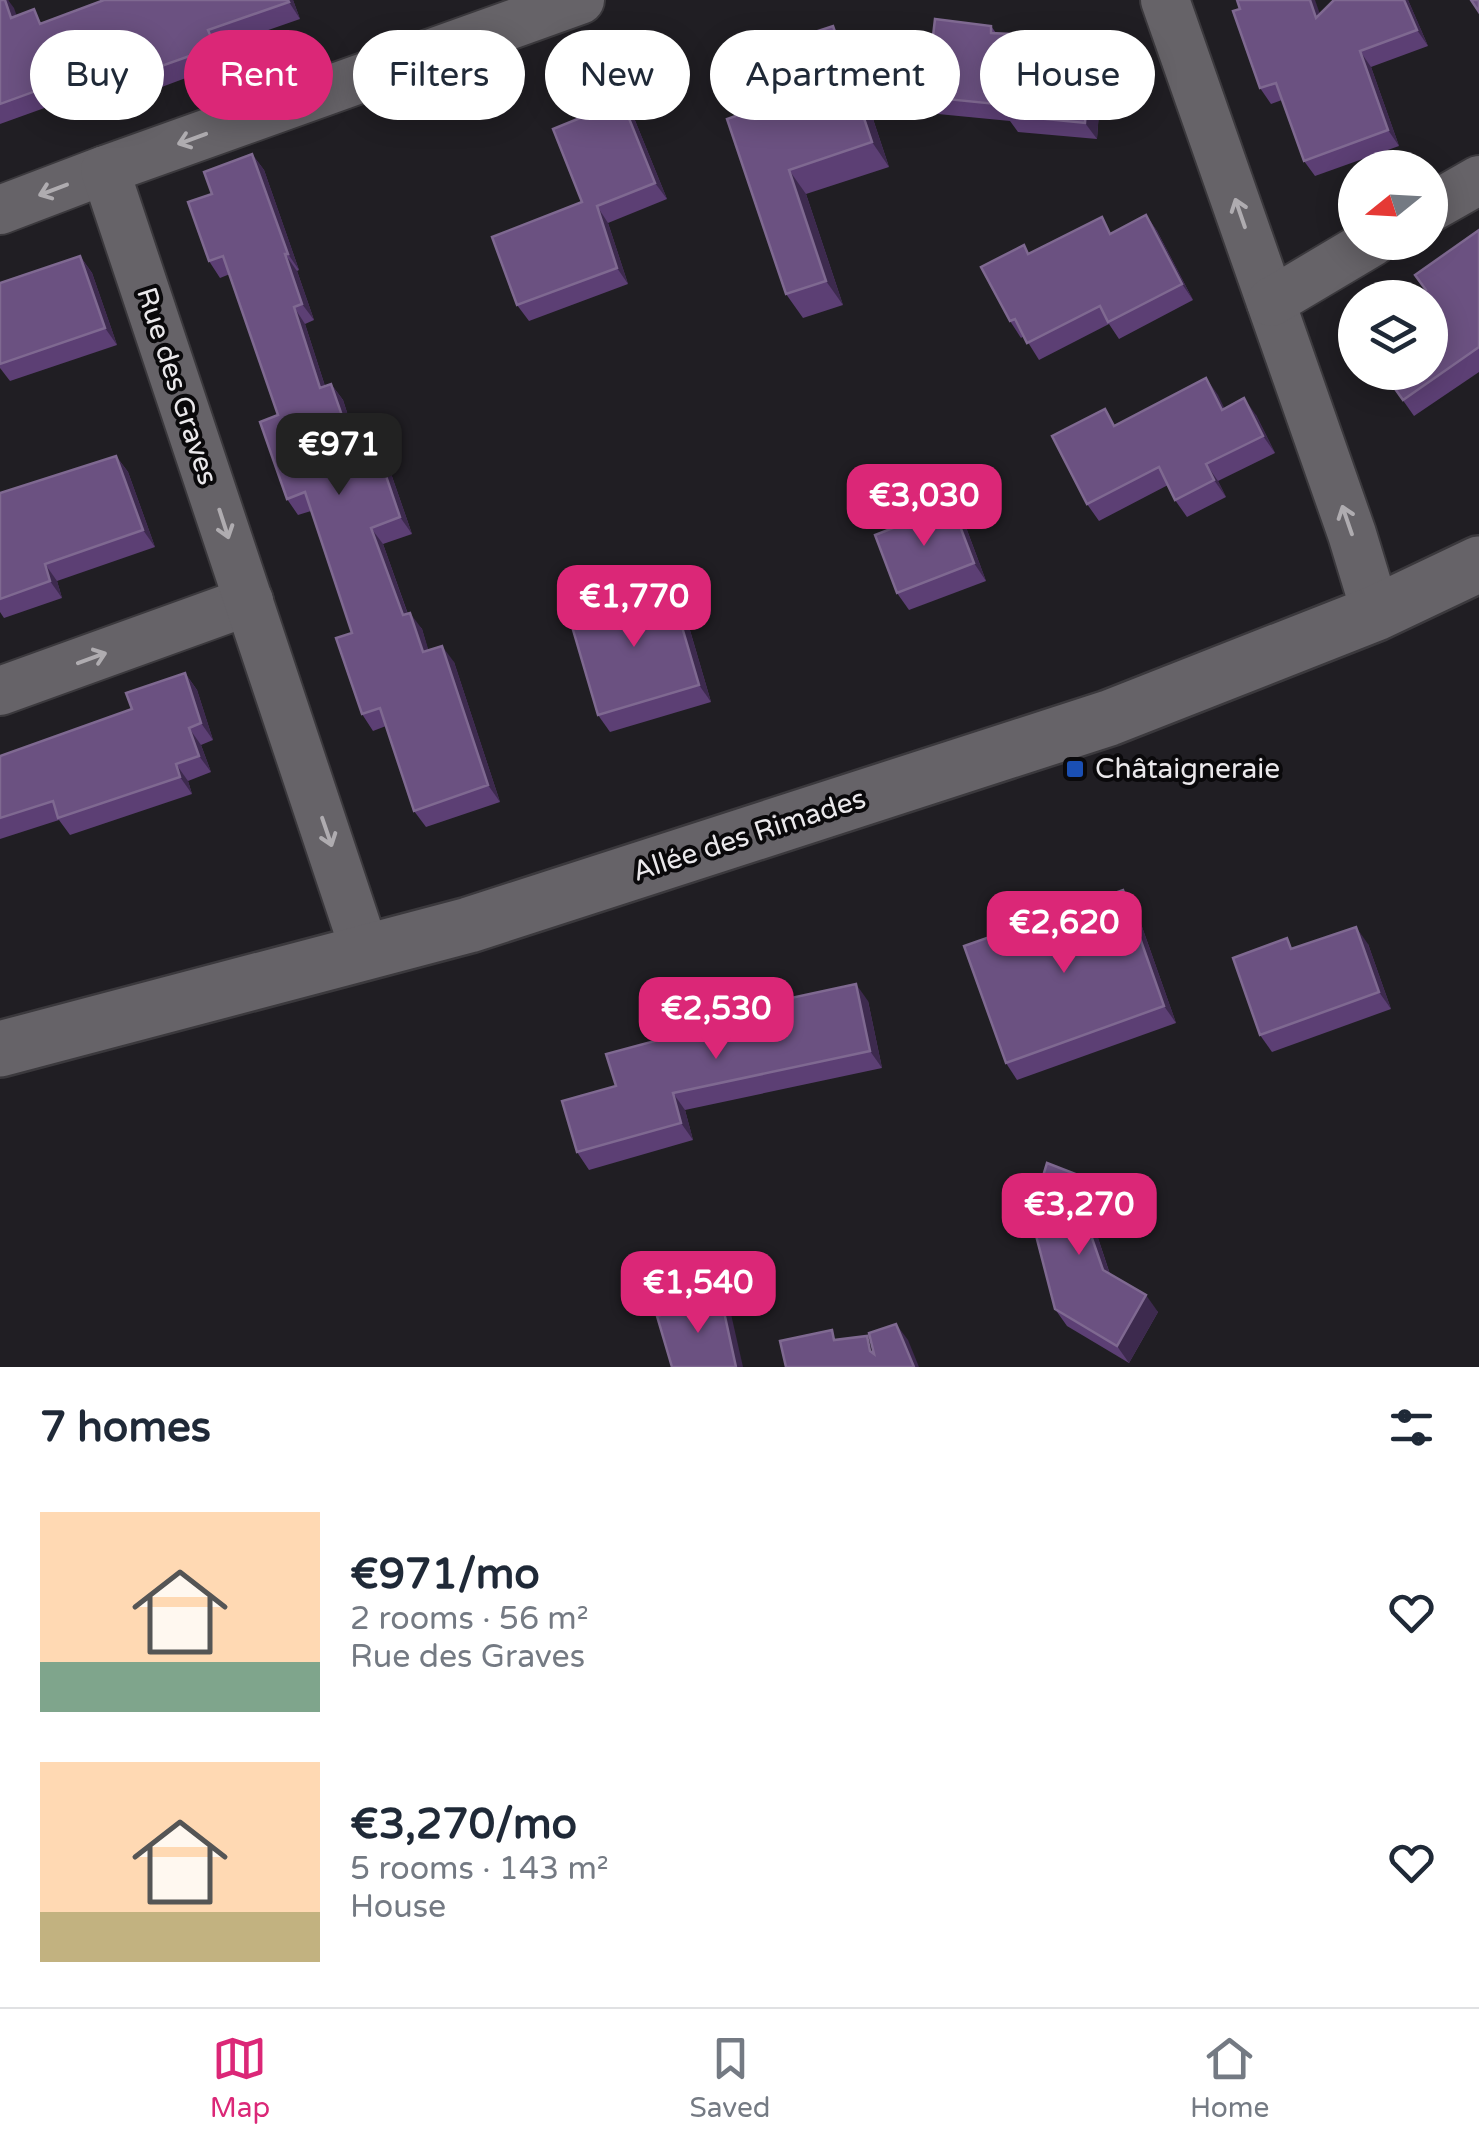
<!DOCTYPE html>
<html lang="en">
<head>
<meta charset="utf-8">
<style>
  :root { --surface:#fff; --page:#f2f2f3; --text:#1f2937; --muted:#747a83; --line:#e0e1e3; --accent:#db2777 }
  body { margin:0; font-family:"Varela Round",sans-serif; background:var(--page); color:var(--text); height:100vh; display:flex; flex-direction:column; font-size:38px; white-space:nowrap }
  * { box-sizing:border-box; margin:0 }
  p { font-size:32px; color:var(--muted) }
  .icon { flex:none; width:55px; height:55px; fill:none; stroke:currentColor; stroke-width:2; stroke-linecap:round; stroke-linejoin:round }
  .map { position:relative; height:1367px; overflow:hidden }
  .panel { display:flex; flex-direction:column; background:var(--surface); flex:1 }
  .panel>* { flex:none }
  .hud { position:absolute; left:30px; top:30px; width:1420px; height:90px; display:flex; gap:20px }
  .needle { width:65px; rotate:252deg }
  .tools { position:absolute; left:1338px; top:150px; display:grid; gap:20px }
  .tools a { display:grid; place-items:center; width:110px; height:110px; border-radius:50%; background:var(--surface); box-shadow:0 5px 25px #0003; font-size:50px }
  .price { position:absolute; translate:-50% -85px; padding:0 22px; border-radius:20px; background:var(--accent); color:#fff; font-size:32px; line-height:65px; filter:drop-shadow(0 2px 5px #0008) }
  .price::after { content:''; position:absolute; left:50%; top:60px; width:30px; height:22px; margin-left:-15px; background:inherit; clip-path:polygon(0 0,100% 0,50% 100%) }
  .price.selected { background:#222; color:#fff }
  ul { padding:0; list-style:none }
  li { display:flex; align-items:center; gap:30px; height:250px; padding:0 40px }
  li span { display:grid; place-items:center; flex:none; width:280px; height:200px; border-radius:0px; color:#555 }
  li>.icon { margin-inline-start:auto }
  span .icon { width:120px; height:120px; fill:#fffc; stroke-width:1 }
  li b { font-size:42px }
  h2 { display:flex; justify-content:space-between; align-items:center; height:120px; padding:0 40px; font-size:42px }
  .chip { padding:0 35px; border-radius:45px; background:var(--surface); box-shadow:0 5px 25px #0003; font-size:35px; line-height:90px }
  .chip.selected { background:var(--accent); color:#fff }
  .menu { display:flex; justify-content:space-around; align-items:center; height:140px; border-top:2px solid var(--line); background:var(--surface); font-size:28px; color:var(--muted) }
  .menu a { display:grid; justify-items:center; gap:5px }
  .menu .selected { color:var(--accent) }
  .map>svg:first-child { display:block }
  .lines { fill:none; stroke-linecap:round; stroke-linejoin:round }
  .street-casing { stroke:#3b393d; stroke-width:52 }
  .secondary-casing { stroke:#3b393d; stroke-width:60 }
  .street { stroke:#666368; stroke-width:48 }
  .secondary { stroke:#666368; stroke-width:55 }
  .wall { fill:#5c3f74 }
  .shaded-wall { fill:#3d2a4e }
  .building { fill:#6b5181; stroke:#7f6991; stroke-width:2.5 }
  .oneway { stroke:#afacb0 }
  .transit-dot { fill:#1a4fb4; stroke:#0a090b; stroke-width:4 }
  .labels { text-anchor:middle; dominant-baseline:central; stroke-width:8; stroke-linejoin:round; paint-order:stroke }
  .street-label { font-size:28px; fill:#eae8eb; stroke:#0a090b }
  .poi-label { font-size:28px; fill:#eae8eb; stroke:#0a090b; text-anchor:start }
</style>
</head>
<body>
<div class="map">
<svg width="1479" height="1367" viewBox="0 0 1479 1367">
  <rect width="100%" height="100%" fill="#201e23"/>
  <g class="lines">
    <g class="street-casing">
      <g id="street">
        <polyline points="1165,0 1352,534 1376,613"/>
        <polyline points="1430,208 1479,180"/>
        <polyline points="0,210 105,170"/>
        <polyline points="1271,302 1372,242"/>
        <polyline points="0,691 249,601"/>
        <polyline points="366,954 105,170 580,0"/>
      </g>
    </g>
    <g class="secondary-casing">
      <polyline id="secondary" points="0,1049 469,925 1109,718 1376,613 1479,564"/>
    </g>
    <use href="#street" class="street"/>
    <use href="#secondary" class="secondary"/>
  </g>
  <g class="wall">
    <polygon points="0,0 8,0 16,16 44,23 104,0 293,0 300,19 220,47 226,63 151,91 139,74 0,124"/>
    <polygon points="1408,0 1428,46 1371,67 1399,146 1315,176 1304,161 1282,100 1271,104 1260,88 1240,9 1320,14"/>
    <polygon points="991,26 996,33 1042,48 1102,70 1097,139 1018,132 1010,121 938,114 926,97"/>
    <polygon points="850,50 889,167 806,194 843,305 803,318 786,294 727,119 802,93"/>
    <polygon points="622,101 634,118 667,199 608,223 628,284 529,321 517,305 582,202"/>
    <polygon points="252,154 264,170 299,270 297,271 314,320 305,324 325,386 331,384 343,400 352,428 379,439 412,534 383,544 408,614 422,629 428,650 454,662 500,802 426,827 414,811 386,726 373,731 362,714 352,633 311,511 298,515 287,499 278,415 230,274 220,278 209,261 212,194"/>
    <polygon points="1146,215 1157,231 1193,300 1119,339 1109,324 1039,360 1024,336 1021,338 1010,321 1030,253 1113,233"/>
    <polygon points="1479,230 1479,372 1414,416 1383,372 1426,290"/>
    <polygon points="80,256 92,273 117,345 10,381 0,368 0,283"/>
    <polygon points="1206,378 1224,408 1256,415 1275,453 1218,481 1226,497 1187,517 1175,500 1168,485 1099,521 1087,504 1116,425"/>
    <polygon points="116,456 128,472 155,547 57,581 62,598 4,618 0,612 0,493"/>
    <polygon points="952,505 964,522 986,581 909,610 897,593"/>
    <polygon points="670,586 682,603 711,702 610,732 598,715"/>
    <polygon points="185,673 197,690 213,740 201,745 211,772 188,781 192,794 70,835 59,820 0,839 0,756 132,709"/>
    <polygon points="1123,890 1135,907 1176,1023 1017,1080 1006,1063"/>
    <polygon points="1368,944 1391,1009 1272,1052 1260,1035 1294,948"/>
    <polygon points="868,1001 882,1068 685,1110 693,1140 589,1170 577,1152 616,1086"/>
    <polygon points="1113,1201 1098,1238 1110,1274 1158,1312 1129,1363 1067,1326 1055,1309"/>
  </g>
  <g class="shaded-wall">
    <polygon points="5,0 8,0 14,8 23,34 11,18"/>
    <polygon points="288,0 293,0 300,19 289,2"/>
    <polygon points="1310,0 1315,0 1327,34 1316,18"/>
    <polygon points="1404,0 1408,0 1428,46 1417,30"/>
    <polygon points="833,26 850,50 889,167 872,142"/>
    <polygon points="208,30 220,47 226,63 215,47"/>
    <polygon points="1034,35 1045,52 1034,46"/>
    <polygon points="1360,51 1371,67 1399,146 1388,130"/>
    <polygon points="1090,53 1102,70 1097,139 1085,123"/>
    <polygon points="622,101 634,118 667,199 655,183"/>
    <polygon points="252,154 264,170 299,270 288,254"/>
    <polygon points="789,170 806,194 843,305 826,281"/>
    <polygon points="597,206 608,223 628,284 617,268"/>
    <polygon points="1146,215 1157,231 1193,300 1182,284"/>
    <polygon points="285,254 297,271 314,320 302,304"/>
    <polygon points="80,256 92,273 117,345 105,328"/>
    <polygon points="294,307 305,324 331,405 320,388"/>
    <polygon points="1206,378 1218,395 1233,426 1222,410"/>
    <polygon points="331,384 343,400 358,446 347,430"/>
    <polygon points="1244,398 1256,415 1275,453 1263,436"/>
    <polygon points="368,423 379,439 412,534 400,517"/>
    <polygon points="116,456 128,472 155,547 143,530"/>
    <polygon points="1206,464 1218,481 1226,497 1214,480"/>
    <polygon points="952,505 964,522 986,581 974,563"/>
    <polygon points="371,528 383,544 414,632 403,615"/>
    <polygon points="45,564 57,581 62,598 50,581"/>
    <polygon points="670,586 682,603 711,702 699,685"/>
    <polygon points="410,613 422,629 434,668 423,652"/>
    <polygon points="442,646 454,662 500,802 488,785"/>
    <polygon points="185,673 197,690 213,740 201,723"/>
    <polygon points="189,728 201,745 211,772 199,756"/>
    <polygon points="176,764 188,781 192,794 180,777"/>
    <polygon points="1123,890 1135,907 1176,1023 1164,1006"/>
    <polygon points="1356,927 1368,944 1391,1009 1379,992"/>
    <polygon points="856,984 868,1001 882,1068 870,1051"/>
    <polygon points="673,1093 685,1110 693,1140 681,1123"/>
    <polygon points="1101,1184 1113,1201 1098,1238 1114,1287 1103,1270 1086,1221"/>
    <polygon points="1146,1295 1158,1312 1129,1363 1117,1346"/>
    <polygon points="721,1298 731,1314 743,1367 736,1367"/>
    <polygon points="896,1324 908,1340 919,1367 914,1367"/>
  </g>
  <g class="building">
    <polygon points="0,0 5,0 11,18 34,9 40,24 104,0 288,0 289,2 208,30 215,47 139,74 132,56 0,104"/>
    <polygon points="1237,0 1310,0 1316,18 1334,0 1404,0 1417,30 1360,51 1388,130 1304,161 1276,83 1260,88 1233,11 1240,9"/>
    <polygon points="1471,0 1479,0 1479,12"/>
    <polygon points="935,19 991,26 991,33 1034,35 1034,46 1090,53 1085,123 1006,115 1007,105 926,97"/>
    <polygon points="833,26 872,142 789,170 826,281 786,294 727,119 802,93 784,42"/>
    <polygon points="622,101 655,183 597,206 617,268 517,305 492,237 582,202 553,129"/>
    <polygon points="252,154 288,254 285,254 302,304 294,307 320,388 331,384 347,430 368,423 400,517 371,528 403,615 410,613 423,652 442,646 488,785 414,811 380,708 362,714 336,638 352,633 305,492 287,499 260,422 278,415 223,256 209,261 188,202 212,194 204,172"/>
    <polygon points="1146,215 1182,284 1108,322 1100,306 1027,343 1015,319 1010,321 981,267 1024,245 1028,254 1102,217 1110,234"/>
    <polygon points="1479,230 1479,347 1403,400 1383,372 1430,372 1430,298 1416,298 1426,290 1415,275"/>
    <polygon points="80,256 105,328 0,364 0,283"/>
    <polygon points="1206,378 1222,410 1244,398 1263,436 1206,464 1214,480 1175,500 1159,467 1087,504 1052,436 1105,409 1114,426"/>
    <polygon points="116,456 143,530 45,564 50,581 0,599 0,493"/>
    <polygon points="952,505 974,563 897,593 875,535"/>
    <polygon points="670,586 699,685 598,715 569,616"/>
    <polygon points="185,673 201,723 189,728 199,756 176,764 180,777 58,818 53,801 0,818 0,756 132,709 126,693"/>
    <polygon points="1123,890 1164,1006 1006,1063 964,946"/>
    <polygon points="1356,927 1379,992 1260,1035 1233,958 1287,938 1291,949"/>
    <polygon points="856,984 870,1051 673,1093 681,1123 577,1152 562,1101 616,1086 606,1054 733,1020 731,1011"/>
    <polygon points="1047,1163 1101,1184 1086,1221 1103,1270 1146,1295 1117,1346 1055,1309 1031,1216"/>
    <polygon points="721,1298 736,1367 672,1367 657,1316"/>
    <polygon points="896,1324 914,1367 786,1367 780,1341 832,1330 834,1340 867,1336 870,1351 874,1354 869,1333"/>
  </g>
  <defs><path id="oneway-shaft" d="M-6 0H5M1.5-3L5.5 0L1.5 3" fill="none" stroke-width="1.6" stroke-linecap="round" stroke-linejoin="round" transform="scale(2.5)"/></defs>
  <g class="oneway">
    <use href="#oneway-shaft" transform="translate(192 139) rotate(160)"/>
    <use href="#oneway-shaft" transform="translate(53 190) rotate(159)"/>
    <use href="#oneway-shaft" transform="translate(1240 213) rotate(-109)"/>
    <use href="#oneway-shaft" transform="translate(1347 520) rotate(-109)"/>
    <use href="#oneway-shaft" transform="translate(224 524) rotate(72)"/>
    <use href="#oneway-shaft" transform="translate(92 658) rotate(-20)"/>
    <use href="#oneway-shaft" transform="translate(327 832) rotate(71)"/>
  </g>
  <rect class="transit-dot" x="1065" y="759" width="20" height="20" rx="5"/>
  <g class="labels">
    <g class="street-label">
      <text transform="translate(177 386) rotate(72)">Rue des Graves</text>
      <text transform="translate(749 835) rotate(-18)">Allée des Rimades</text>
    </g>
    <g class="poi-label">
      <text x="1095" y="769">Châtaigneraie</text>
    </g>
  </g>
</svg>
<div class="tools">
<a><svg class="needle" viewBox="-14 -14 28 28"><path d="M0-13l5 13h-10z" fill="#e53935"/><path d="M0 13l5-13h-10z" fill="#747a83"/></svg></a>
<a><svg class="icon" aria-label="layers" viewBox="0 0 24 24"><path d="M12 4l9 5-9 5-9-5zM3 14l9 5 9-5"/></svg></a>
</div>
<b class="price selected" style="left:339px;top:498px">€971</b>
<b class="price" style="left:924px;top:549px">€3,030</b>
<b class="price" style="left:634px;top:650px">€1,770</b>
<b class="price" style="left:1064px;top:976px">€2,620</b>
<b class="price" style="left:716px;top:1062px">€2,530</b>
<b class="price" style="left:1079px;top:1258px">€3,270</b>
<b class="price" style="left:698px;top:1336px">€1,540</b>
<div class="hud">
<a class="chip">Buy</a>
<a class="chip selected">Rent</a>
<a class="chip">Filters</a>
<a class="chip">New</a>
<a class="chip">Apartment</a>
<a class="chip">House</a>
</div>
</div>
<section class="panel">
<h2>7 homes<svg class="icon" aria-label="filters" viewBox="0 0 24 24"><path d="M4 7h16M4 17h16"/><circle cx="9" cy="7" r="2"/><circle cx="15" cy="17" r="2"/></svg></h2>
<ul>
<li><span style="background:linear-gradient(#ffd9b3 75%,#7fa58c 0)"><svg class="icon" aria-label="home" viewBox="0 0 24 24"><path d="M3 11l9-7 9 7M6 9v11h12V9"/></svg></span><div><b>€971/mo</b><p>2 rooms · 56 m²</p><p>Rue des Graves</p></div><svg class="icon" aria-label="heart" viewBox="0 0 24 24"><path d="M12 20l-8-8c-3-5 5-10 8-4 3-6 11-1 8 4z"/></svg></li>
<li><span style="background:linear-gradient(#ffd9b3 75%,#c2b280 0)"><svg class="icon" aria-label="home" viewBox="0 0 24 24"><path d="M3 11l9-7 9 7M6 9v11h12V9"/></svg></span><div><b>€3,270/mo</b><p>5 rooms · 143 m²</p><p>House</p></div><svg class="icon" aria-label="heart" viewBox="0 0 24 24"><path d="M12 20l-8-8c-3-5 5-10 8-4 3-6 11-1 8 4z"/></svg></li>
</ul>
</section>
<nav class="menu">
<a class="selected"><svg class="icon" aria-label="map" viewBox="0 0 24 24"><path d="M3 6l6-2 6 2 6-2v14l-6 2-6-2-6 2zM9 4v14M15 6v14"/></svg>Map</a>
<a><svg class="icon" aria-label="saved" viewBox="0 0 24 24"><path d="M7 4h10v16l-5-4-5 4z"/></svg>Saved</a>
<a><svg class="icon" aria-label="home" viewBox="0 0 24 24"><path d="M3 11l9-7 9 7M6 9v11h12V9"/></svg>Home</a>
</nav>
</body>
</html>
